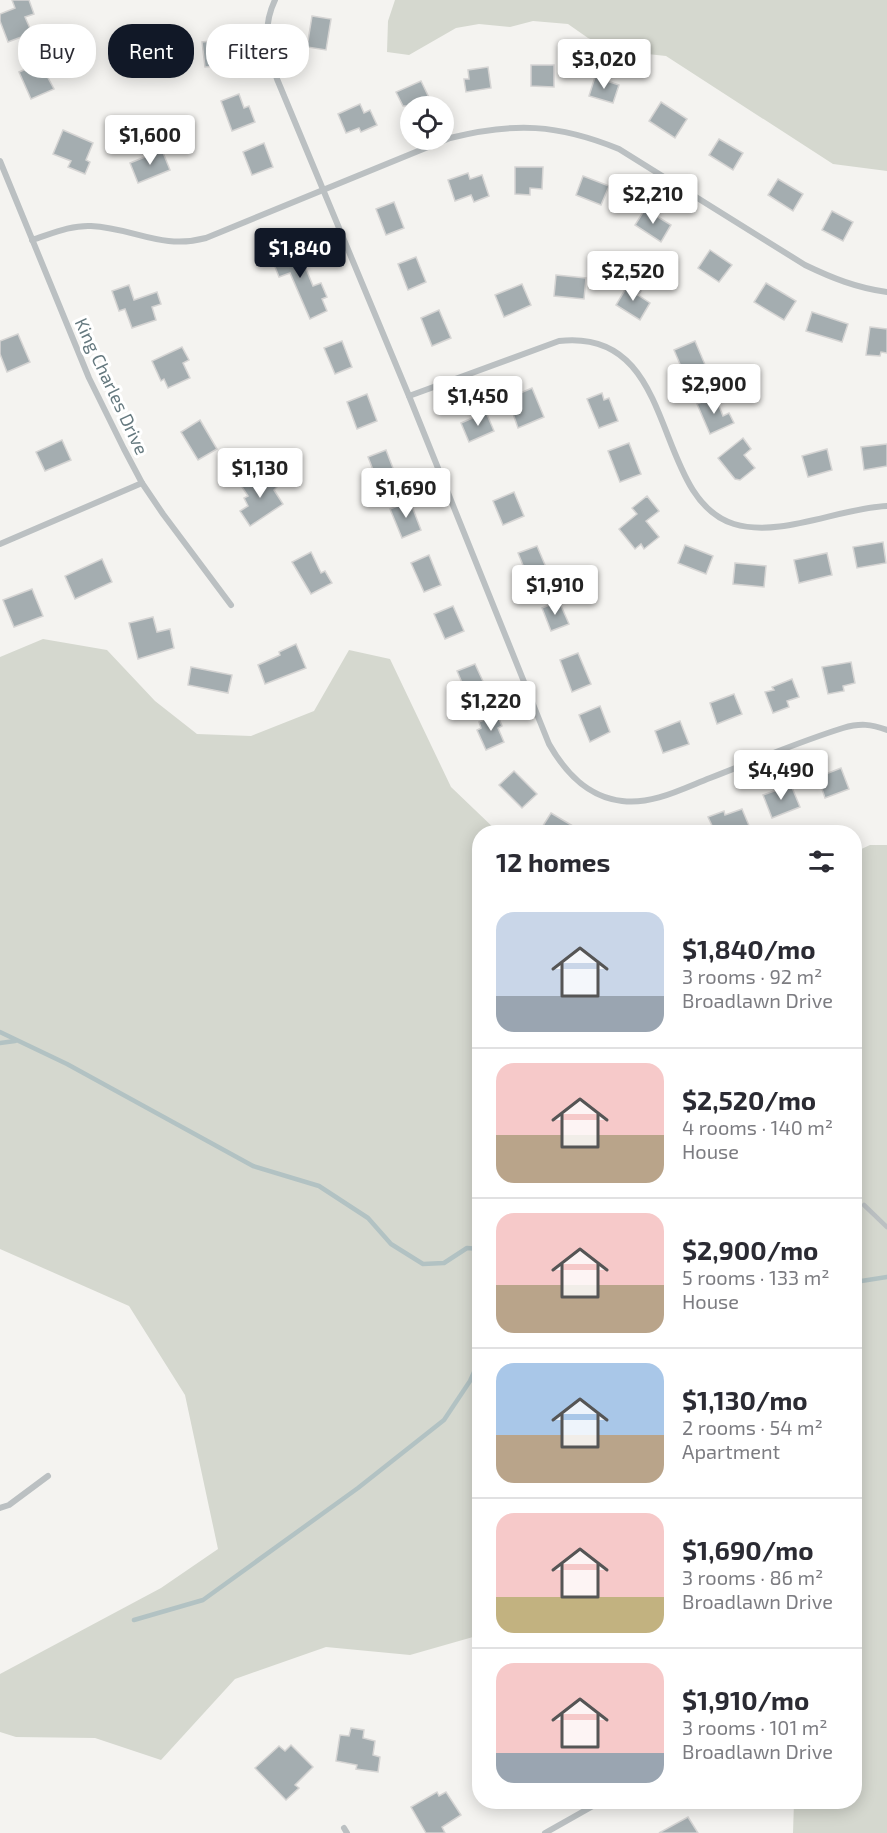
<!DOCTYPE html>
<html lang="en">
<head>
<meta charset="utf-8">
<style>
  :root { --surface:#fff; --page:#f2f2f3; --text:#2b2b33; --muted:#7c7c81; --line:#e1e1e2; --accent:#111827 }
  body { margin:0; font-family:"Exo 2",sans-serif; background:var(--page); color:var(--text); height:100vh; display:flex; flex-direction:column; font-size:22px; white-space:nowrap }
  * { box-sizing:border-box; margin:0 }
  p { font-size:20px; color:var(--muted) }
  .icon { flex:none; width:33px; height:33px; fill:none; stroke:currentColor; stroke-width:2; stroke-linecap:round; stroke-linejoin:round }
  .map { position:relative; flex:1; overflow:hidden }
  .drawer { position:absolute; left:472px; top:825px; width:390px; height:984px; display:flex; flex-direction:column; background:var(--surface); border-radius:24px; box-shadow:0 3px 15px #0003 }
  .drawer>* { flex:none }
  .guide { position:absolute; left:18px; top:24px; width:364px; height:54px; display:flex; gap:12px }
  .tools { position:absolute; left:400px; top:96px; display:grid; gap:12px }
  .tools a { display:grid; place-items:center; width:54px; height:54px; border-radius:50%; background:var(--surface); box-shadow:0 3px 15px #0003; font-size:30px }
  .price { position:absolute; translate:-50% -51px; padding:0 14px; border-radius:6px; background:#fff; color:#222; font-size:20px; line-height:39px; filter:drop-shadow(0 2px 3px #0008) }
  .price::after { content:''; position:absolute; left:50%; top:36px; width:18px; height:14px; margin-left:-9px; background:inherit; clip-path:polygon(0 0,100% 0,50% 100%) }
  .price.on { background:var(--accent); color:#fff }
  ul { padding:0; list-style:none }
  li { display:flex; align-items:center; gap:18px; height:150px; padding:0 24px }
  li+li { border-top:2px solid var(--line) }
  li span { display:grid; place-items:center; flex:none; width:168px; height:120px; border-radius:18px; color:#555 }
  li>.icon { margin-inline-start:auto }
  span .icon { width:72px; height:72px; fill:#fffc; stroke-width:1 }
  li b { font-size:26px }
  h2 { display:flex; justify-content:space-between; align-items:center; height:72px; padding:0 24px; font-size:26px }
  .chip { padding:0 21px; border-radius:24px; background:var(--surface); box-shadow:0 3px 15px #0003; font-size:21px; line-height:54px }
  .chip.on { background:var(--accent); color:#fff }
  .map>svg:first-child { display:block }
  .green { fill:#d5d8cf }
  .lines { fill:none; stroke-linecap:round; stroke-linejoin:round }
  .stream { stroke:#b2c2c3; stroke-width:4.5 }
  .building { fill:#a4adb0; stroke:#d5d4d3; stroke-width:1.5 }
  .service { stroke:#bbc0c2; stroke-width:4.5 }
  .minor { stroke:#bbc0c2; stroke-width:6 }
  .labels { text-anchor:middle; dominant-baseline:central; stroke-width:6; stroke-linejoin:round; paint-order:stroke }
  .street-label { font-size:18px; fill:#65797f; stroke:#fff }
</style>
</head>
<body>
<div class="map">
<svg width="887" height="1833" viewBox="0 0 887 1833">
  <rect width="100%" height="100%" fill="#f4f3f0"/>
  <g class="green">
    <polygon points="395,0 887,0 887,171 833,164 666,56 620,51 588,38 568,24 533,21 510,27 479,24 456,28 409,55 387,52 388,21"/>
    <polygon points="43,639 107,650 155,701 197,734 251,736 314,711 349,650 390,659 451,787 498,832 480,832 480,1635 410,1655 326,1647 235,1679 161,1760 95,1738 16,1737 0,1732 0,1674 161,1588 218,1549 185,1395 129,1306 0,1249 0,657"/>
    <polygon points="870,845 887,845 887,1833 793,1833 794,1802 855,1802 855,852"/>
  </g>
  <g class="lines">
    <g class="stream">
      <polyline points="0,1032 67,1064 253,1166 319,1186 368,1218 391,1244 423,1264 444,1263 467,1248 480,1249"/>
      <polyline points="0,1043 15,1041"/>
      <polyline points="855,1282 887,1277"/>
      <polyline points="134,1620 203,1600 358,1488 444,1420 470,1381 480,1359"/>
    </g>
  </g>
  <g class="building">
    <polygon points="12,0 29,0 34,14 25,17 32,33 8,42 0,21 0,14 15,8"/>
    <polygon points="312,16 331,19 326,50 307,47"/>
    <polygon points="227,39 230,65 205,67 202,42"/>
    <polygon points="40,63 54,89 31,99 19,72"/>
    <polygon points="531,65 554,65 554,87 531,86"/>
    <polygon points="488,67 491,88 466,92 464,79 469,79 468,70"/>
    <polygon points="595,77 619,85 613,103 589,96"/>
    <polygon points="421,81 433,106 403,106 396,92"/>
    <polygon points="239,94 244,108 249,106 255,122 232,131 221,101"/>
    <polygon points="661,102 687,119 675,138 649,121"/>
    <polygon points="360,104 364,113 370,110 377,125 361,132 359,128 346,133 338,114"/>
    <polygon points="63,130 93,143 86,160 90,162 85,174 68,167 71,161 53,154"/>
    <polygon points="719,139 743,153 733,170 709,155"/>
    <polygon points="264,143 273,167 252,175 243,152"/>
    <polygon points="162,150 170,170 138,183 130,163"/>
    <polygon points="515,167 543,167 542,189 530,188 530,195 515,194"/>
    <polygon points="468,173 470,179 482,175 489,196 474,202 471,195 455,201 448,180"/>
    <polygon points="583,176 609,186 601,205 576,195"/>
    <polygon points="778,179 803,194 793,211 768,195"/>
    <polygon points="394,202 404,228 386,235 376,209"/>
    <polygon points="645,209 671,225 661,242 635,225"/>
    <polygon points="832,211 853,222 843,241 822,230"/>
    <polygon points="296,244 313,286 321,283 327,297 322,299 327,311 310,319 290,273 279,277 270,254"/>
    <polygon points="710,250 732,265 719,282 698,268"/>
    <polygon points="416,257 426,282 408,290 398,264"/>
    <polygon points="556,275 586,278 584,299 554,296"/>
    <polygon points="629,283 641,291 638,295 650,303 640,320 616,305"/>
    <polygon points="766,283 796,301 784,320 754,302"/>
    <polygon points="522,284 531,305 504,317 495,295"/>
    <polygon points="129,285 134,300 157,292 161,304 152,307 156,320 132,328 125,309 119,311 112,291"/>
    <polygon points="439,310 451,338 432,346 421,318"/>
    <polygon points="812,312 848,324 842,342 806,331"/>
    <polygon points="870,327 887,329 887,353 881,352 880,356 866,355"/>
    <polygon points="18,334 30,362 7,372 0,354 0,341"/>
    <polygon points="342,341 352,367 335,374 324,348"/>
    <polygon points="695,341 706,367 685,376 674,350"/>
    <polygon points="182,347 189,360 183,363 190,378 168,388 164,379 161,381 152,361"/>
    <polygon points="532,388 544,417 518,428 509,402 520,398 518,394"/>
    <polygon points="602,393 604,400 609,398 618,421 599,428 587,399"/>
    <polygon points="367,394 377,421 357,429 347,402"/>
    <polygon points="715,396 723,416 729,413 734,423 710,434 697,404"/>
    <polygon points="486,412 494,431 469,442 461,423"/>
    <polygon points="200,420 217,449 198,460 181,432"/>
    <polygon points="743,438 751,449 744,455 755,468 740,480 735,479 718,458"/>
    <polygon points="62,440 71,460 45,471 36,452"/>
    <polygon points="629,443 641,474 620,482 608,451"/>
    <polygon points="887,444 887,466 864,470 861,447"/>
    <polygon points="827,449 832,470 808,477 802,456"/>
    <polygon points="386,450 396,476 378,483 368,457"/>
    <polygon points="266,471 277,487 274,490 283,504 250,526 240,511 248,506 244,498 248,496 242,487"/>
    <polygon points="514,492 524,516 503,525 493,501"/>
    <polygon points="647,496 659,511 646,521 659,537 644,549 641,544 635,549 619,529 637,514 632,508"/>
    <polygon points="410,501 421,530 402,538 390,509"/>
    <polygon points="883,542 886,563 857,568 853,547"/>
    <polygon points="685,545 713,556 706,574 678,563"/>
    <polygon points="537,546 548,572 529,580 518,553"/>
    <polygon points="311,552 321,573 325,571 332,583 311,594 292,562"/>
    <polygon points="827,553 832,575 799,583 794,560"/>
    <polygon points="429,555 441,585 424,592 411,563"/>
    <polygon points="102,559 112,582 75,599 65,576"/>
    <polygon points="735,563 766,566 764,587 733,584"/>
    <polygon points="32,589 43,616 14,627 3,600"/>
    <polygon points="559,601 569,624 551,631 542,608"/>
    <polygon points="453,606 464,631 445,639 434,614"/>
    <polygon points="153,617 157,632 170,629 174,648 138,659 129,623"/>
    <polygon points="296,644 306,668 265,684 258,665 280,655 279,652"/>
    <polygon points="578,653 591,684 572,692 560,660"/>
    <polygon points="851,662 855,683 843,686 844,691 828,694 822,667"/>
    <polygon points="475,664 487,690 468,697 457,671"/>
    <polygon points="191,667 232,675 228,693 188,685"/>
    <polygon points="792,679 799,697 787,701 789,707 773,713 765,692 774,690 772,687"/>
    <polygon points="734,694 742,714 717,724 710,703"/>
    <polygon points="600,706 610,732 590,742 579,715"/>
    <polygon points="497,714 502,726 498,728 504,742 486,750 477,730 481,728 479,722"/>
    <polygon points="680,721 689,744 663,753 655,731"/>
    <polygon points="841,768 849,789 825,798 818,777"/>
    <polygon points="514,771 537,794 522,808 499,785"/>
    <polygon points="791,785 800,807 772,818 763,795"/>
    <polygon points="742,809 750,828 740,832 715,832 708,817 724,811 725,815"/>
    <polygon points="551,813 583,832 539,832"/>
    <polygon points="351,1728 364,1730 363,1738 375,1741 373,1755 380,1757 378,1772 356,1769 357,1765 336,1761 340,1735 349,1736"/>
    <polygon points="291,1745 313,1767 295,1785 299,1788 286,1800 255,1768 279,1746 285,1751"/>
    <polygon points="437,1792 439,1796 446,1792 461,1815 442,1827 445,1833 426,1833 411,1807"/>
    <polygon points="688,1817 698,1833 659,1833"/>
  </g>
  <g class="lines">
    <polyline class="service" points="864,1205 887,1227"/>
    <g class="minor">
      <path d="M275 0C262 27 267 52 277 79L409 396 549 744C565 772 587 797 622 801 652 805 682 789 710 778 754 761 798 742 843 728 860 723 871 724 887 730"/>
      <polyline points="0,161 89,378 124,449 142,483 163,514 231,605"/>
      <path d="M32 240C51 234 71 225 91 226 134 228 161 250 206 238L450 138C514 122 558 124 619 149L805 265C832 278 857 288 887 292"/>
      <path d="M409 396 559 341C681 327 650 498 734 524 780 538 839 508 887 506"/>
      <polyline points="0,544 142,483"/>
      <polyline points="0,1508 9,1505 48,1476"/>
      <polyline points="344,1828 347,1833"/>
      <polyline points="545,1833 600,1802"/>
    </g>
  </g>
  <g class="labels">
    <g class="street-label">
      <text transform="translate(112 386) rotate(65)">King Charles Drive</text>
    </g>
  </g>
</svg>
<div class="tools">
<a><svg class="icon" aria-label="locate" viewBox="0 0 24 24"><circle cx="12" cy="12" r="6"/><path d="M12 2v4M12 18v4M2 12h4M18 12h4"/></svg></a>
</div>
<b class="price" style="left:604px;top:90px">$3,020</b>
<b class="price" style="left:150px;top:166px">$1,600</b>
<b class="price" style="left:653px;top:225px">$2,210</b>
<b class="price on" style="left:300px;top:279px">$1,840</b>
<b class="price" style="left:633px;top:302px">$2,520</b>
<b class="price" style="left:714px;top:415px">$2,900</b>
<b class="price" style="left:478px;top:427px">$1,450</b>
<b class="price" style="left:260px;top:499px">$1,130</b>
<b class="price" style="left:406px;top:519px">$1,690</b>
<b class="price" style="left:555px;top:616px">$1,910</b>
<b class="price" style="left:491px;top:732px">$1,220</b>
<b class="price" style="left:781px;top:801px">$4,490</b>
<div class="guide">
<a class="chip">Buy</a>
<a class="chip on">Rent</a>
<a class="chip">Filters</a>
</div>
<section class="drawer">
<h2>12 homes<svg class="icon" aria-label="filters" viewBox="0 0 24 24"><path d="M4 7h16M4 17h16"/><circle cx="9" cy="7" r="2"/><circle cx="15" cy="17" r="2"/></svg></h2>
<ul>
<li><span style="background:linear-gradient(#c9d6e8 70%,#9aa5b1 0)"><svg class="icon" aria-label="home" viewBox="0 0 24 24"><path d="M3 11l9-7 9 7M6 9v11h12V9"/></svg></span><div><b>$1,840/mo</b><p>3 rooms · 92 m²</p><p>Broadlawn Drive</p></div></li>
<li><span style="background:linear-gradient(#f6c9c9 60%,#b9a48a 0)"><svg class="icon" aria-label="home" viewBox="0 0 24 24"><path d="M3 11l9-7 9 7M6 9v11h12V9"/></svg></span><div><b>$2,520/mo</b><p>4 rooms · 140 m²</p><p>House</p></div></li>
<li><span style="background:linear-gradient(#f6c9c9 60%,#b9a48a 0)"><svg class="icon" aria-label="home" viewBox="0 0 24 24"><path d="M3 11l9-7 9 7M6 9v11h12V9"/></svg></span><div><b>$2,900/mo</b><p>5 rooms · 133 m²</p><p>House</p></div></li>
<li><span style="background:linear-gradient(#a9c7e8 60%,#b9a48a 0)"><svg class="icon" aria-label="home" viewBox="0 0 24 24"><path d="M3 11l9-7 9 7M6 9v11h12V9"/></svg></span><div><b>$1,130/mo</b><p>2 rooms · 54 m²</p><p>Apartment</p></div></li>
<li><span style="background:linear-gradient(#f6c9c9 70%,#c2b280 0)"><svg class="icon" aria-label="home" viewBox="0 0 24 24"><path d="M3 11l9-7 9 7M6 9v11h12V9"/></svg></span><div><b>$1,690/mo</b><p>3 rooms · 86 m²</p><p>Broadlawn Drive</p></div></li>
<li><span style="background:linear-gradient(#f6c9c9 75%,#9aa5b1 0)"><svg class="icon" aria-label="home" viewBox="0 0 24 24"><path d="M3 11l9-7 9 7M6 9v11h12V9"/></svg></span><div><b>$1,910/mo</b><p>3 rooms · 101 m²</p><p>Broadlawn Drive</p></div></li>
</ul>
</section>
</div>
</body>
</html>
